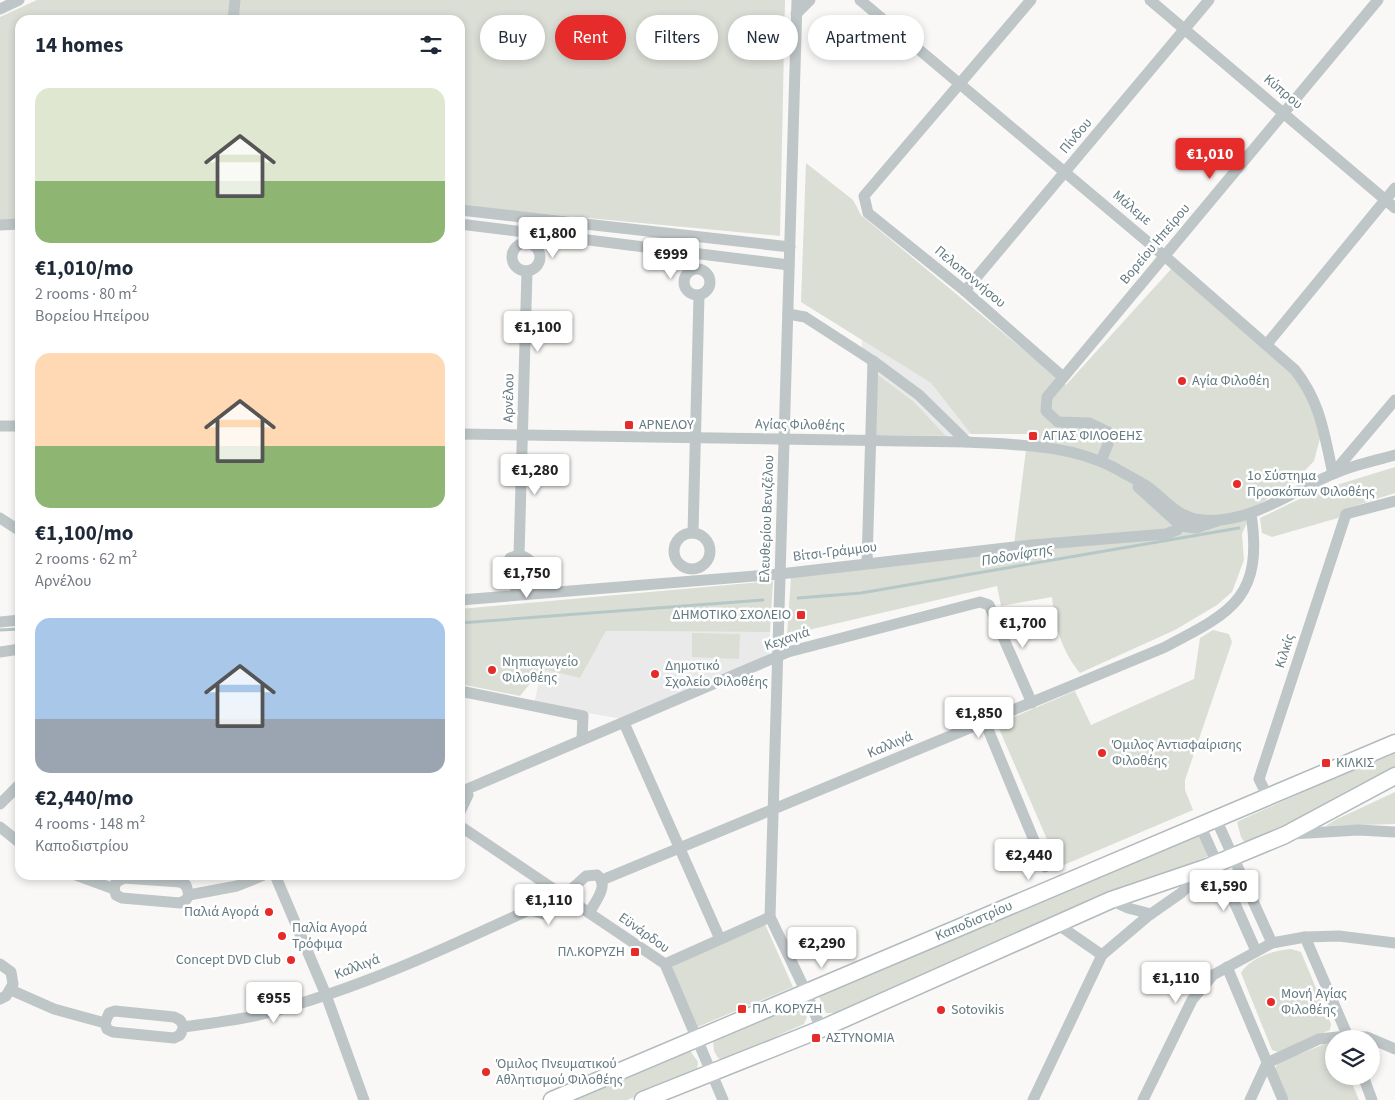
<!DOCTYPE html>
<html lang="en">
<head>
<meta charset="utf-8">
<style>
  :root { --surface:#fff; --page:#f2f2f3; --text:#1f2937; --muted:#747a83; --accent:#e52c2a }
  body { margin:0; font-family:"Source Sans 3",sans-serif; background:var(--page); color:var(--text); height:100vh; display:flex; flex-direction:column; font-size:19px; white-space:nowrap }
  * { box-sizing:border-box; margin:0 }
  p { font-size:16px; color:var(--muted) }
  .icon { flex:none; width:28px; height:28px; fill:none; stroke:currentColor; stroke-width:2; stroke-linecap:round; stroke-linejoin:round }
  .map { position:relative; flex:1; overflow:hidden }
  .panel { position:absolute; left:15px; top:15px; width:450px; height:865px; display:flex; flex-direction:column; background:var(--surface); border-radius:15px; box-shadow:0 2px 8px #0003 }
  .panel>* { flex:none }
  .banner { position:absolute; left:480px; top:15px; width:475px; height:45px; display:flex; gap:10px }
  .buttons { position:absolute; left:1325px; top:1030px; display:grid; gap:10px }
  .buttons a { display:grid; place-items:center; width:55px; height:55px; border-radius:50%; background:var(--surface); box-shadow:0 2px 8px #0003; font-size:25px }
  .price { position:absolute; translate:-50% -42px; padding:0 11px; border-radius:5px; background:#fff; color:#222; font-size:16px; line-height:32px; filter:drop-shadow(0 1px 2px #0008) }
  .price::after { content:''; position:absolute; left:50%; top:30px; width:15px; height:11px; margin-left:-8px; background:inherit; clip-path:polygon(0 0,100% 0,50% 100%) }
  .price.current { background:var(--accent); color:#fff }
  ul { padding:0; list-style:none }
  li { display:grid; align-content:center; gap:10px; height:265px; padding:0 20px }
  li span { display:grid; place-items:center; height:155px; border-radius:15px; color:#555 }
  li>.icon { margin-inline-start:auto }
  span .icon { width:90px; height:90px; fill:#fffc; stroke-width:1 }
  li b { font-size:21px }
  h2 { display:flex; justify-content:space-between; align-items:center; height:60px; padding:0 20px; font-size:21px }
  .tag { padding:0 18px; border-radius:22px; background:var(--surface); box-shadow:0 2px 8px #0003; font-size:18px; line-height:45px }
  .tag.current { background:var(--accent); color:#fff }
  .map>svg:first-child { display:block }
  .built { fill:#e9eae9 }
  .green { fill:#daded5 }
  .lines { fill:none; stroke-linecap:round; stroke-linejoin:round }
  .stream { stroke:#b6c7c7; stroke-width:3 }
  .secondary-casing { stroke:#b1babd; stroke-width:19 }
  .minor { stroke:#bfc6c8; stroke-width:11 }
  .secondary { stroke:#fff; stroke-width:16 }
  .poi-dot { fill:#e52c2a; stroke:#fff; stroke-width:2 }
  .labels { text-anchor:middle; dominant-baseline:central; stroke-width:5; stroke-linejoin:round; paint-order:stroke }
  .street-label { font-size:14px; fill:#637a81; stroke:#fff }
  .poi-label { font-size:14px; fill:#637a81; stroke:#fff; text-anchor:start }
  .water-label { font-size:15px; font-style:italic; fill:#5e7a7c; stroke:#fff }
</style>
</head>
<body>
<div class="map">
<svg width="1395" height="1100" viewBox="0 0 1395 1100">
  <rect width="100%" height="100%" fill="#f9f8f6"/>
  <g class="built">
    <polygon points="862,340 931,383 971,434 946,436 914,402 877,374 861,358"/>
    <polygon points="606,631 770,632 769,656 623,719 534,704 542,669 580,678"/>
  </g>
  <g class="green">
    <polygon points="37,0 785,0 780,236 460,206 460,20 20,20 20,220 0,220 0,17"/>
    <path d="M806 163 853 200 861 215 1066 385 1172 268 1289 368 1312 398 1322 431 1314 461 1291 485 1254 507 1242 534 1244 560 1232 592 1217 605 1175 630 1080 673C1061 650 1055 626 1052 597L1001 606 997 586 787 635 791 577 1013 553 1028 434H971L931 383 801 302Z"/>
    <polygon points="877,374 914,402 946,436 875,435"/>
    <polygon points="1395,467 1395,493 1345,509 1338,518 1272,537 1262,533 1260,518 1314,492"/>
    <polygon points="773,581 770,632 606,631 580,678 542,669 520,696 460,684 460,609"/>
    <polygon points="1213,630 1229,634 1232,642 1185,780 1185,790 1193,810 1059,867 997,724 1075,691 1091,725 1194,679 1200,638"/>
    <polygon points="692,633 740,634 739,659 692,657"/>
    <polygon points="1395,751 1395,773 1249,843 1245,843 1241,837 1237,822 1243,819"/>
    <polygon points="1395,792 1395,824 1326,826 1335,820"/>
    <polygon points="1198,832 1208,856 1204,858 836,1013 826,1013 818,994"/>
    <polygon points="764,922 793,987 695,1028 672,967"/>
    <path d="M1291 949 1301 952 1331 1024 1330 1030 1278 1052 1272 1050 1241 973C1249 958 1274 950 1291 949Z"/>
    <polygon points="797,1004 807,1017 804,1024 722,1060 718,1058 714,1051 713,1040"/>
    <polygon points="1327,1043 1334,1046 1334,1076 1349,1076 1359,1100 1289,1100 1275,1070 1277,1063"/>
    <polygon points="689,1049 698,1062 697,1069 692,1073 627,1100 565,1100"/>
  </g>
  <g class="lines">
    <g class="stream">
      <polyline points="798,598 861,593 1239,528"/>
      <polyline points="460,623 763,600"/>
      <polyline points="0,630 20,629"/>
    </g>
    <g class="secondary-casing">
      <g id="secondary">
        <polyline points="552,1100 1395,743"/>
        <polyline points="643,1100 821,1029 1111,900 1208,867 1285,835 1395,776"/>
      </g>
    </g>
    <g class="minor">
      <polyline points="797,0 770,917 806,992 821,1029"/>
      <path d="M860 0 1168 259 1295 370C1321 403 1324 434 1333 474"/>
      <polyline points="1031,0 864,196 868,213 965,291 1063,377"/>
      <polyline points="1150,0 1395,208"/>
      <polyline points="0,9 19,0"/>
      <polyline points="796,14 810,0"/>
      <polyline points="233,20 235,0"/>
      <polyline points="460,210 790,247"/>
      <polyline points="460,224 789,265"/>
      <polyline points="0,225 20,224"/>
      <circle cx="526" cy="257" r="14"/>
      <circle cx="697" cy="282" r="13"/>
      <polyline points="965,291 1209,0"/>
      <polyline points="788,314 805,317 873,361 919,395 967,442"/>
      <polyline points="1267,344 1395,188"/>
      <polyline points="0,426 20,426"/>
      <path d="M460 434 967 442C1017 445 1069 444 1115 468 1125 474 1135 479 1145 485 1161 495 1175 515 1195 519 1246 528 1289 492 1333 474 1353 465 1374 461 1395 455"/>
      <polyline points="1101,461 1108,444 1108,432 1089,423 1058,422 1046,411 1047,397 1378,0"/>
      <polyline points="1334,472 1395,400"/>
      <polyline points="1138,487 1181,526 1196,528 1217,521"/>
      <polyline points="0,518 20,531"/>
      <polyline points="693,533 699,295"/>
      <circle cx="692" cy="551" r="18"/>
      <polyline points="519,555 527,271"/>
      <path d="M519 555C532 558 537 567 532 579L519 589 506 580 503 571 510 558Z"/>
      <polyline points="867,563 873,361"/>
      <polyline points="460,600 780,574 1032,545 1166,534 1177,530 1187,516"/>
      <polyline points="0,622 20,620"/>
      <polyline points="0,652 20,649"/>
      <polyline points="460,691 583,716 582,739"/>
      <polyline points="985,722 1045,867"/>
      <polyline points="624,723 720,939"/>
      <polyline points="465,790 788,652 980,602 989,605 1032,703"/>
      <polyline points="1268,797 1259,779 1346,514 1395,501"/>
      <polyline points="0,804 20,784"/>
      <polyline points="460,812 468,795 461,787"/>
      <polyline points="1216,819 1272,943"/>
      <polyline points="1200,825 1256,951"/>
      <polyline points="460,826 665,964 723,1100"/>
      <polyline points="0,827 20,843"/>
      <polyline points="1292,834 1358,830 1395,832"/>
      <polyline points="76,875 114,889 116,895 122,898 180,903 186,900 189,895 186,885 180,882 124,878 116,882 114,889"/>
      <polyline points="275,875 326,995 364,1100"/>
      <path d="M602 880 1163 648C1230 613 1264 599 1251 514"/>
      <path d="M543 882 532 905 535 911 544 914 586 876 597 875C610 885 595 902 589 913"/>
      <polyline points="189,895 237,886 264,875"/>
      <polyline points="1111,900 1128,908 1151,914"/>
      <polyline points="1057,924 1102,955"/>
      <polyline points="1305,937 1349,1039"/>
      <polyline points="0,964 11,972 13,984 6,996 0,999"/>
      <polyline points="665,964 770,917"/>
      <polyline points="1227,967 1283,1100"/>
      <path d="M11 990 54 1009 105 1023 107 1029 113 1032 174 1038 180 1035 184 1027C209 1023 235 1021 259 1015 354 991 445 949 533 908"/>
      <polyline points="105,1023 109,1013 115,1011 174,1017 180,1020 184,1027"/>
      <polyline points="1363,1076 1372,1100"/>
      <polyline points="1033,1100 1102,955 1148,916 1181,893 1206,869"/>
      <polyline points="1143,1100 1192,1000 1213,975 1272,943 1305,937 1339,936 1395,943"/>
      <polyline points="1250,1100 1267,1063 1319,1039 1347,1036 1367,1037 1395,1049"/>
    </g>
    <use href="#secondary" class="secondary"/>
  </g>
  <g class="poi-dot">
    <circle cx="1182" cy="381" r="5"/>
    <rect x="624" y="420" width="10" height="10" rx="2.5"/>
    <rect x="1028" y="431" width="10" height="10" rx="2.5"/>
    <circle cx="1237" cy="484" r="5"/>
    <rect x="796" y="610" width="10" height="10" rx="2.5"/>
    <circle cx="492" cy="670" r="5"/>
    <circle cx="655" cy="674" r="5"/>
    <circle cx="1102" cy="753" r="5"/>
    <rect x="1321" y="758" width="10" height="10" rx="2.5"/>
    <circle cx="269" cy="912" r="5"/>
    <circle cx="282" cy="936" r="5"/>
    <rect x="630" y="947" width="10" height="10" rx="2.5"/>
    <circle cx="291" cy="960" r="5"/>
    <circle cx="1271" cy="1002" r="5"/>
    <rect x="737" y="1004" width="10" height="10" rx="2.5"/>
    <circle cx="941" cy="1010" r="5"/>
    <rect x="811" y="1033" width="10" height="10" rx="2.5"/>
    <circle cx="486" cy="1072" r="5"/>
  </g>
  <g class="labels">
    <g class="street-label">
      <text transform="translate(1283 92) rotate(40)">Κύπρου</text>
      <text transform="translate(1076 136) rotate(-50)">Πίνδου</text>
      <text transform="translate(1132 208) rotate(40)">Μάλεμε</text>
      <text transform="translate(1155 244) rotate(-50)">Βορείου Ηπείρου</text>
      <text transform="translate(970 277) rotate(40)">Πελοποννήσου</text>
      <text transform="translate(509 398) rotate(-89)">Αρνέλου</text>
      <text transform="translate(800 425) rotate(1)">Αγίας Φιλοθέης</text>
      <text transform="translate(767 519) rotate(-88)">Ελευθερίου Βενιζέλου</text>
      <text transform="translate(835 552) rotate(-7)">Βίτσι-Γράμμου</text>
      <text transform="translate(787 639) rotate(-19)">Κεχαγιά</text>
      <text transform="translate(1285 651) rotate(-72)">Κιλκίς</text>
      <text transform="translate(890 745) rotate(-23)">Καλλιγά</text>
      <text transform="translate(974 921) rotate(-23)">Καποδιστρίου</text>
      <text transform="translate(644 933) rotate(35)">Εϋνάρδου</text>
      <text transform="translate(357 967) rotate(-21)">Καλλιγά</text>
    </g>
    <g class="poi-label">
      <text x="1192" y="381">Αγία Φιλοθέη</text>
      <text x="639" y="425">ΑΡΝΕΛΟΥ</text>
      <text x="1043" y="436">ΑΓΙΑΣ ΦΙΛΟΘΕΗΣ</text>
      <text x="1247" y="476">1ο Σύστημα<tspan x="1247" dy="16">Προσκόπων Φιλοθέης</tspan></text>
      <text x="791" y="615" text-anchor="end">ΔΗΜΟΤΙΚΟ ΣΧΟΛΕΙΟ</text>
      <text x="502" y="662">Νηπιαγωγείο<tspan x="502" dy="16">Φιλοθέης</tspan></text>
      <text x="665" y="666">Δημοτικό<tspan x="665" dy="16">Σχολείο Φιλοθέης</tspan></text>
      <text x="1112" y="745">Όμιλος Αντισφαίρισης<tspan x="1112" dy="16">Φιλοθέης</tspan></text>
      <text x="1336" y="763">ΚΙΛΚΙΣ</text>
      <text x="259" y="912" text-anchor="end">Παλιά Αγορά</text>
      <text x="292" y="928">Παλία Αγορά<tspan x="292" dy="16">Τρόφιμα</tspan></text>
      <text x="625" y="952" text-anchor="end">ΠΛ.ΚΟΡΥΖΗ</text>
      <text x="281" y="960" text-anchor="end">Concept DVD Club</text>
      <text x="1281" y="994">Μονή Αγίας<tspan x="1281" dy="16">Φιλοθέης</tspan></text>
      <text x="752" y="1009">ΠΛ. ΚΟΡΥΖΗ</text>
      <text x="951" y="1010">Sotovikis</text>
      <text x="826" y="1038">ΑΣΤΥΝΟΜΙΑ</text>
      <text x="496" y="1064">Όμιλος Πνευματικού<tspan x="496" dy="16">Αθλητισμού Φιλοθέης</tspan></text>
    </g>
    <g class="water-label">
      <text transform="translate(1017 555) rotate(-10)">Ποδονίφτης</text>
    </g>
  </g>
</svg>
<div class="buttons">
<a><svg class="icon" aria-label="layers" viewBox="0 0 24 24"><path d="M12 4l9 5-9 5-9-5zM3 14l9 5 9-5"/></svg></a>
</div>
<b class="price current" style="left:1210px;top:180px">€1,010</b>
<b class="price" style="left:553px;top:259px">€1,800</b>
<b class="price" style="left:671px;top:280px">€999</b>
<b class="price" style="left:538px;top:353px">€1,100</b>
<b class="price" style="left:535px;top:496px">€1,280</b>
<b class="price" style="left:527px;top:599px">€1,750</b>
<b class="price" style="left:1023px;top:649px">€1,700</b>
<b class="price" style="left:979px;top:739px">€1,850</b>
<b class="price" style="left:1029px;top:881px">€2,440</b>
<b class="price" style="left:1224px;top:912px">€1,590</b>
<b class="price" style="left:549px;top:926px">€1,110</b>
<b class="price" style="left:822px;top:969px">€2,290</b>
<b class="price" style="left:1176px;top:1004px">€1,110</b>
<b class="price" style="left:274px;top:1024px">€955</b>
<div class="banner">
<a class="tag">Buy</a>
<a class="tag current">Rent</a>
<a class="tag">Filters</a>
<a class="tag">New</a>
<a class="tag">Apartment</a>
</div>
<section class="panel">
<h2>14 homes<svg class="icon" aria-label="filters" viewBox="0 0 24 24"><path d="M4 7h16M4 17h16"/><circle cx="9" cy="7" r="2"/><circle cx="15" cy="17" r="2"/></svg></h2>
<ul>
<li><span style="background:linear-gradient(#dfe7d0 60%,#8fb573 0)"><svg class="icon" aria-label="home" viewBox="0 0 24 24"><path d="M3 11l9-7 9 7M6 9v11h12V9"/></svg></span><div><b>€1,010/mo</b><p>2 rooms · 80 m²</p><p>Βορείου Ηπείρου</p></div></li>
<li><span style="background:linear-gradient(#ffd9b3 60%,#8fb573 0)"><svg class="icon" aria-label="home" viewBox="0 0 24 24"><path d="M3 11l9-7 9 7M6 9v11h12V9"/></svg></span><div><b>€1,100/mo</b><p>2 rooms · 62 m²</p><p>Αρνέλου</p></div></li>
<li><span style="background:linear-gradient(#a9c7e8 65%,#9aa5b1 0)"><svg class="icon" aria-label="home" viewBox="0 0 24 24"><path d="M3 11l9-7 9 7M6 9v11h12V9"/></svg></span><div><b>€2,440/mo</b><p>4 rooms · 148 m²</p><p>Καποδιστρίου</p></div></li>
</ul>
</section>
</div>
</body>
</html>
